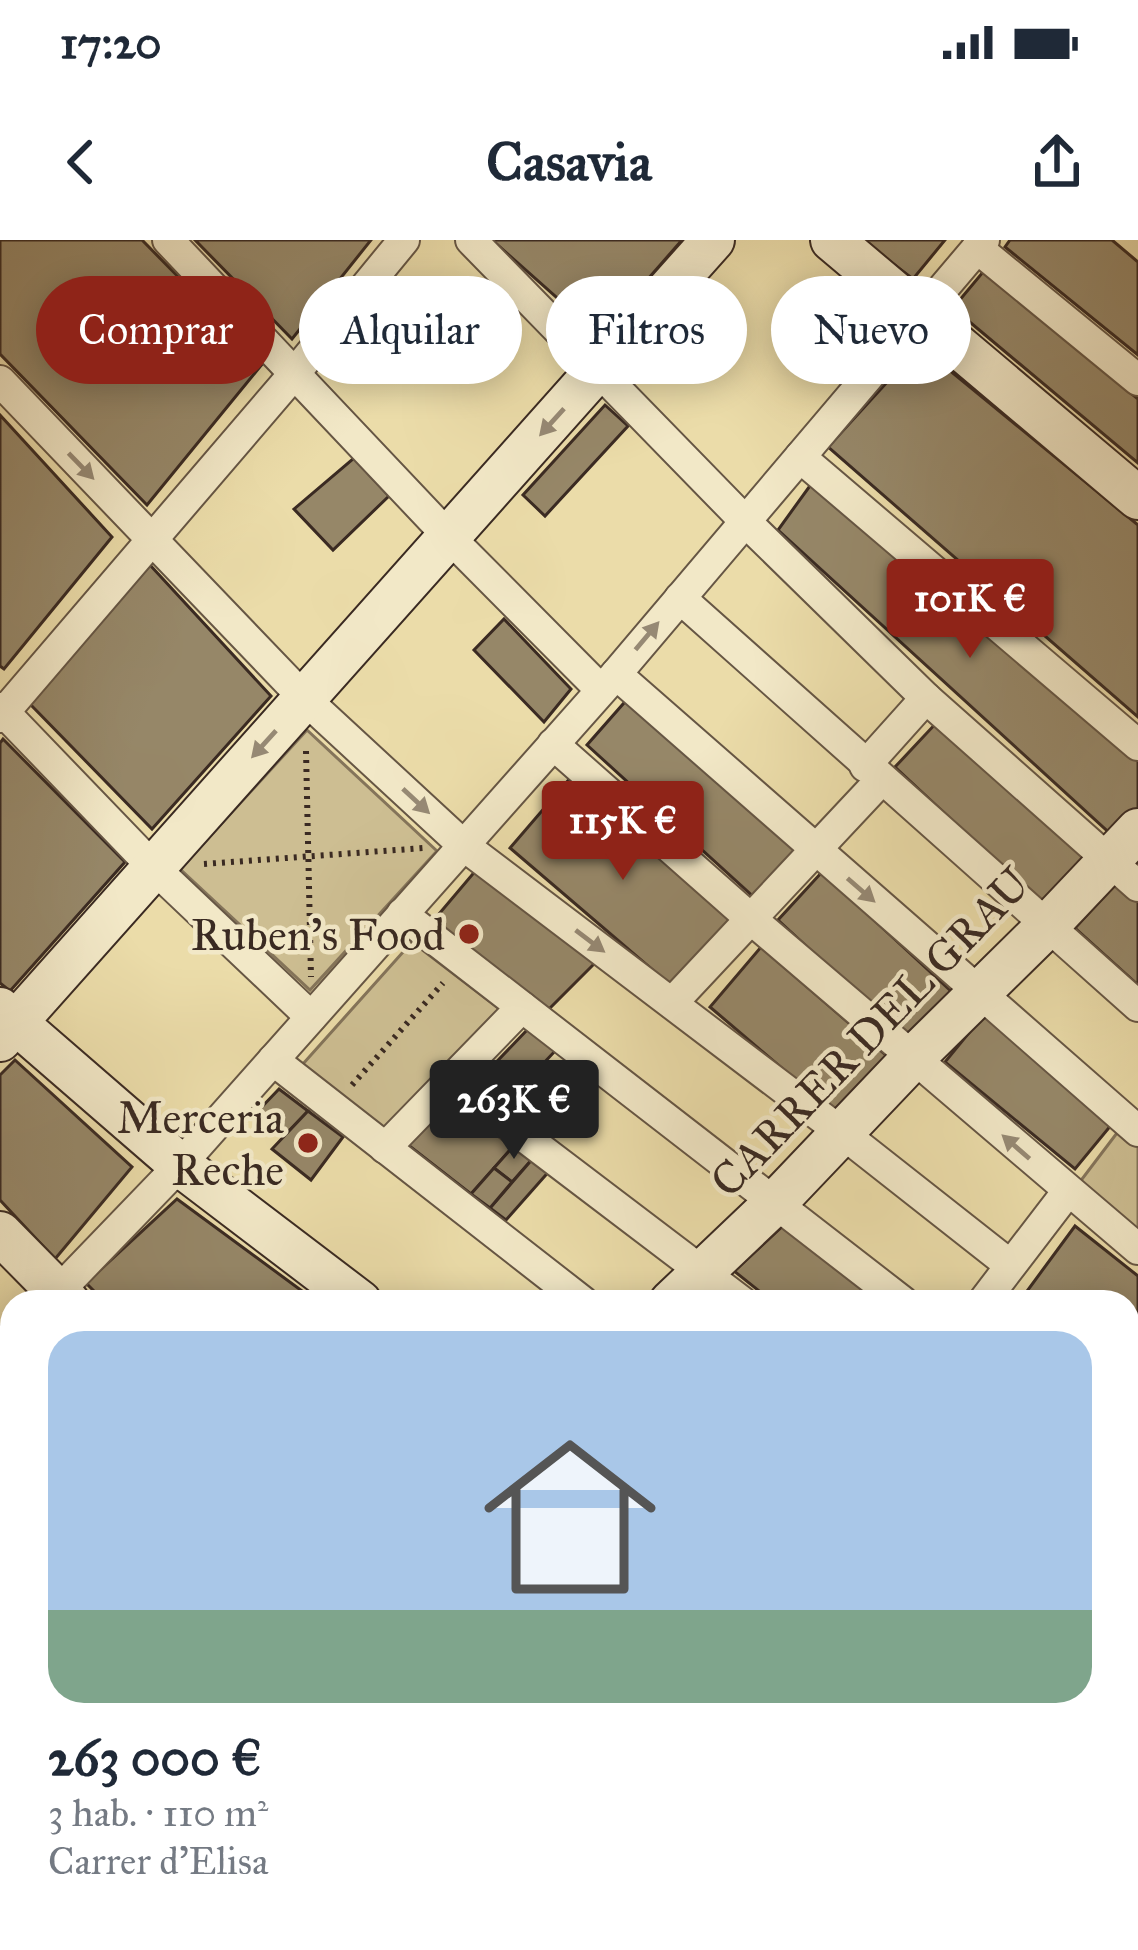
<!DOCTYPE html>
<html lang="es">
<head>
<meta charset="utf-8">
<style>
  :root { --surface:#fff; --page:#f2f2f3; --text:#1f2937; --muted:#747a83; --line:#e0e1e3; --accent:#8f2418 }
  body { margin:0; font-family:"IM FELL Great Primer",serif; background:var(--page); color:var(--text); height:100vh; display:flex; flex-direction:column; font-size:45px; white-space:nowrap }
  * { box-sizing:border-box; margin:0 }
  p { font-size:39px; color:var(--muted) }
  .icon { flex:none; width:66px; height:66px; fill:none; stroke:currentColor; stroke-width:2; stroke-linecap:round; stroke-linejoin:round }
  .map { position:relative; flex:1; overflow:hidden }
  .panel { position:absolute; left:0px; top:1050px; width:1140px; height:660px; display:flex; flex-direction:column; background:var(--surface); border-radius:36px 36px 0 0; box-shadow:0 6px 30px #0003 }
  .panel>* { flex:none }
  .hud { position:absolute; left:36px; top:36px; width:1068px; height:108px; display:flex; gap:24px }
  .price { position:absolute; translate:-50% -102px; padding:0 27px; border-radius:12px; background:var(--accent); color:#fff; font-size:39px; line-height:78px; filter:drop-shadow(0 3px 6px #0008) }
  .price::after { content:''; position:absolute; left:50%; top:72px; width:36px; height:27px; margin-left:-18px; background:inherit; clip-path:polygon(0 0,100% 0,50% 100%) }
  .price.selected { background:#222; color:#fff }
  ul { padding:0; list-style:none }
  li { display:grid; align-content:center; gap:24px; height:636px; padding:0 48px }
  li+li { border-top:3px solid var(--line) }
  li span { display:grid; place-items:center; height:372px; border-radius:36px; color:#555 }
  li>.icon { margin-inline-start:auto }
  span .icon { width:216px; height:216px; fill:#fffc; stroke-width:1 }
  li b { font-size:51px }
  .pill { padding:0 42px; border-radius:54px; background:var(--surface); box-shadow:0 6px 30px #0003; font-size:42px; line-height:108px }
  .pill.selected { background:var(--accent); color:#fff }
  .status { display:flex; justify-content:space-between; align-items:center; height:84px; padding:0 60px; background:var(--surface); direction:ltr }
  .status svg { height:33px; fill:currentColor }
  header { display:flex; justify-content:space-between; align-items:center; height:156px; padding:0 48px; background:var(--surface); font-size:54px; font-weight:700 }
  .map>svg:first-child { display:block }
  .green { fill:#cdbe92; stroke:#84745a; stroke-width:3 }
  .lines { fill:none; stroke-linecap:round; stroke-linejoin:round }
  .canal { stroke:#af9f7b; stroke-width:30 }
  .building { fill:#968768; stroke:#3a2a22; stroke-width:3 }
  .street-casing { stroke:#665644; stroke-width:34 }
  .secondary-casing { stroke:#3a2a22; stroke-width:46 }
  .path { stroke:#3a2a22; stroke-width:6; stroke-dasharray:3 6; stroke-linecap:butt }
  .street { stroke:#f2e8c7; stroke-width:30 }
  .secondary { stroke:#f2e8c7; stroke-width:42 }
  .oneway { fill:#968974 }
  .poi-dot { fill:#8f2418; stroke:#f2e8c7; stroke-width:4.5 }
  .labels { text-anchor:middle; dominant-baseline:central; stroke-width:9; stroke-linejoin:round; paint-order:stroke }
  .poi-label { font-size:45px; fill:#3a2a22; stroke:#f2e8c7; text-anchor:end }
  .street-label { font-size:45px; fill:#3a2a22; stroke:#f2e8c7 }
</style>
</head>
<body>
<div class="status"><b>17:20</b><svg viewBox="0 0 49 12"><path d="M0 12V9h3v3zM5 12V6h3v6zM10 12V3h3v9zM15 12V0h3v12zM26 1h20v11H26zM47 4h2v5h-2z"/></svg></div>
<header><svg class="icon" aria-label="back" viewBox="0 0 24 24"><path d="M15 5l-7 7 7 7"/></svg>Casavia<svg class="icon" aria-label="share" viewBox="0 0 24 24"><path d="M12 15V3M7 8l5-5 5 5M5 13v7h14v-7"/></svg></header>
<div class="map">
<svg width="1138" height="1710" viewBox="0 0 1138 1710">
  <rect width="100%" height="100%" fill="#ebdca9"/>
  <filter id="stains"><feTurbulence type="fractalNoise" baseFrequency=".00167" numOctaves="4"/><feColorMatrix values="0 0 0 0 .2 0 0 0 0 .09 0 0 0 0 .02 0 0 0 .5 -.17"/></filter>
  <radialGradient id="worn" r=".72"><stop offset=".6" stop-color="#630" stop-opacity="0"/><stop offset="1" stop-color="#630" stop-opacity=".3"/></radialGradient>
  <g class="green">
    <polygon points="307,490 437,611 310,750 180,629"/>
    <polygon points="412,702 501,770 388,891 302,825"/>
    <polygon points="1120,889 1138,905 1138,993 1079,943"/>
    <polygon points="1138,1282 1138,1624 1131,1629 1128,1626 1128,1287"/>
  </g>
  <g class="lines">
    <polyline class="canal" points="1128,1406 1138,1394"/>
  </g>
  <g class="building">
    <polygon points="0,0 142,0 263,123 147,265 0,114"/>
    <polygon points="195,0 371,0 292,99"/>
    <polygon points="492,0 682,0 599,95"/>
    <polygon points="862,0 945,0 913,39"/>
    <polygon points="1010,0 1112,0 1138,22 1138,115 1005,7"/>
    <polygon points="983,32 1138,159 1138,223 953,68"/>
    <polygon points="920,106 1138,285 1138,477 828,207"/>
    <polygon points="605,165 628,186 545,276 523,255"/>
    <polygon points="0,175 112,297 4,429 0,426"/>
    <polygon points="354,218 389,256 333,310 294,269"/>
    <polygon points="812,243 1138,521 1138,569 1114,597 778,290"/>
    <polygon points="150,325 271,456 152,589 29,463"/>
    <polygon points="504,379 571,449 544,482 474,410"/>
    <polygon points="631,455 800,609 756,659 587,505"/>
    <polygon points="939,480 1090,620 1046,668 895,527"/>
    <polygon points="3,499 125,622 10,751 0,743 0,503"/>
    <polygon points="571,537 736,678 676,750 510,608"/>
    <polygon points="477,629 597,721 548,770 433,681"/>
    <polygon points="822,632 954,754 910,802 778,680"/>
    <polygon points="1120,639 1138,655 1138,745 1075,688"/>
    <polygon points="761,707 894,822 844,881 710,767"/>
    <polygon points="986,772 1117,878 1075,929 945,822"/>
    <polygon points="528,789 556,810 508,861 480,839"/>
    <polygon points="15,820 132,927 55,1019 0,960 0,835"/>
    <polygon points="279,849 308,871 285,895 256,873"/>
    <polygon points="451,850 517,902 471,954 403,901"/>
    <polygon points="308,871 343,897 311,940 272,909"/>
    <polygon points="517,902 535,916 512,942 494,928"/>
    <polygon points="535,916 552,928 506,980 490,968"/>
    <polygon points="494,928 512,942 490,968 471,954"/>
    <polygon points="177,959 317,1062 105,1062 86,1043"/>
    <polygon points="785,984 883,1062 773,1062 734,1031"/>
    <polygon points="1075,986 1138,1036 1138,1191 1130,1196 1128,1062 1019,1062"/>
    <polygon points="12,1145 12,1217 0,1202 0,1158"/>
    <polygon points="0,1208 12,1223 12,1318 0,1321"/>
    <polygon points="10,1552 12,1698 137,1698 147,1710 0,1710 0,1555"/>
    <polygon points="325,1698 389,1698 401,1710 336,1710"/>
    <polygon points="786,1698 847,1698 854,1710 792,1710"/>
  </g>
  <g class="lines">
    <g class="street-casing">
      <g id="street">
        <polyline points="168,0 449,297 601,450"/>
        <polyline points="471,0 745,281 926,458 1138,646"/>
        <polyline points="977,8 1138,140"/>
        <polyline points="0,141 305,459 463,605 841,892 1010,1025"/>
        <polyline points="800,217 1138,505"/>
        <polyline points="680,358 1138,766"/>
        <polyline points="616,434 1138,891"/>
        <polyline points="0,468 154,628 311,777"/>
        <polyline points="0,477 294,134 404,0"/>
        <polyline points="553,504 751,679 1138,1009"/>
        <polyline points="865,526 926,458"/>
        <polyline points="402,674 903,1062"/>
        <polyline points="672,763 881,540"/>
        <polyline points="273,820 583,1062"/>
        <polyline points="451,841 742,1062"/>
        <polyline points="385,908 522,767"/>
        <polyline points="48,1062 180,925 616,434 984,0"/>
        <polyline points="983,1062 1068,951"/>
        <polyline points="0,1109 12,1097"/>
        <polyline points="1128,1239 1138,1233"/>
        <polyline points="0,1409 12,1421"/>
        <polyline points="152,1698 162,1710"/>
        <polyline points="405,1698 415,1710"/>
        <polyline points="632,1698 634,1710"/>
        <polyline points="296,1710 309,1698"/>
        <polyline points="485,1710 497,1698"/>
      </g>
    </g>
    <g class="secondary-casing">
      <g id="secondary">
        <polyline points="832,0 1138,258"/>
        <polyline points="0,769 180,925 360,1062"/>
        <polyline points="0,800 713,0"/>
        <polyline points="0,993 68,1062"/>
        <polyline points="671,1062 775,963 913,818 1047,686 1138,590"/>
        <polyline points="0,1522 12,1517"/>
        <polyline points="268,1698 278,1710"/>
      </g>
    </g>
    <g class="path">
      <polyline points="306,511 311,737"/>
      <polyline points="204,624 424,608"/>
      <polyline points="352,845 443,743"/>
      <polyline points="0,1327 12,1323"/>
      <polyline points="0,1346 6,1352 12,1351"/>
      <polyline points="925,1698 934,1710"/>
    </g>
    <use href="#street" class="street"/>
    <use href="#secondary" class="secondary"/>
  </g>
  <defs><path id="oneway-solid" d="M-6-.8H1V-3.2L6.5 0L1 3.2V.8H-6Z" transform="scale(3)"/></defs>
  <g class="oneway">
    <use href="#oneway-solid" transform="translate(552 182) rotate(132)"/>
    <use href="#oneway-solid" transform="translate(81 226) rotate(46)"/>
    <use href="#oneway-solid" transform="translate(647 396) rotate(-50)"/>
    <use href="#oneway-solid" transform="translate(264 504) rotate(132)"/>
    <use href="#oneway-solid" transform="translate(416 561) rotate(43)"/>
    <use href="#oneway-solid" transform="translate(861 650) rotate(41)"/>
    <use href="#oneway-solid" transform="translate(590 701) rotate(37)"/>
    <use href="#oneway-solid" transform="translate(1016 907) rotate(-139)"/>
  </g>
  <g class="poi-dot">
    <circle cx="469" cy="694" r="12"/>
    <circle cx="308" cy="903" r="12"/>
  </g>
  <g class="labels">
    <g class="poi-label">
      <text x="445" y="694">Ruben's Food</text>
      <text x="284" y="877">Merceria<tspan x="284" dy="52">Reche</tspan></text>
    </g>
    <g class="street-label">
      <text transform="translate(870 792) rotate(-46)">CARRER DEL GRAU</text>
    </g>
  </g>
  <rect width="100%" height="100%" filter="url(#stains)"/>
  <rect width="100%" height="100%" fill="url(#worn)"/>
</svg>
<b class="price" style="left:970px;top:421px">101K €</b>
<b class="price" style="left:623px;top:643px">115K €</b>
<b class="price selected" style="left:514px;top:922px">263K €</b>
<div class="hud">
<a class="pill selected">Comprar</a>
<a class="pill">Alquilar</a>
<a class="pill">Filtros</a>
<a class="pill">Nuevo</a>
</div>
<section class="panel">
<ul>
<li><span style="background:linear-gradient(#a9c7e8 75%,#7fa58c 0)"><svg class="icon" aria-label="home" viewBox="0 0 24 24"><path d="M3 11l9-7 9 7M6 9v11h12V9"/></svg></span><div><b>263 000 €</b><p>3 hab. · 110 m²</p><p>Carrer d'Elisa</p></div></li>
</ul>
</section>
</div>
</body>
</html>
